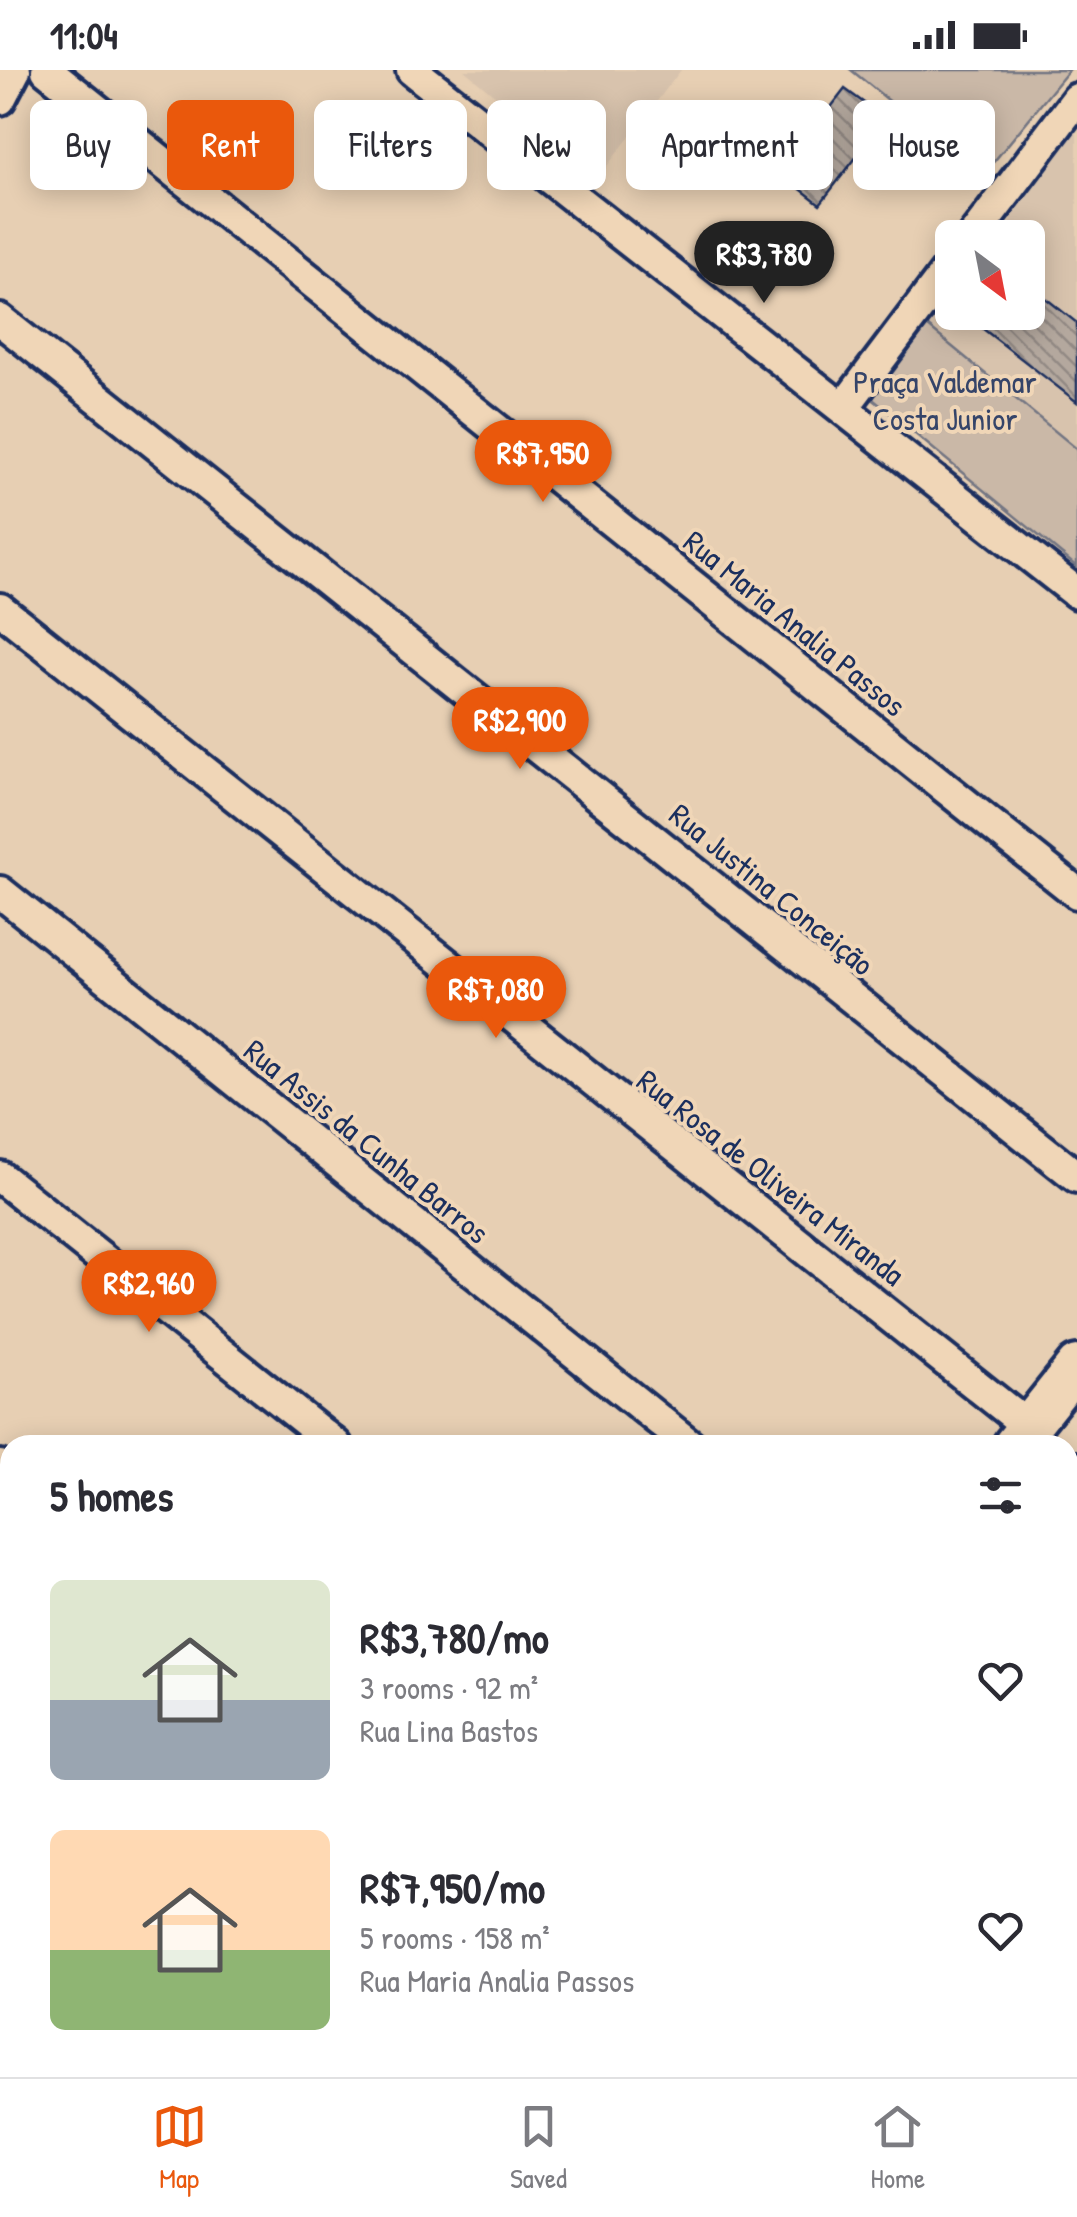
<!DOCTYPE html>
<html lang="en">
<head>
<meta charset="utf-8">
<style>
  :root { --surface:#fff; --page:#f2f2f3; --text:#2b2b33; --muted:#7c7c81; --line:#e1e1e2; --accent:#ea580c }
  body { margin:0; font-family:"Patrick Hand",sans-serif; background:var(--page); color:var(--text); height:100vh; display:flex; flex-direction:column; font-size:38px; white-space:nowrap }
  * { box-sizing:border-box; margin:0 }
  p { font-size:32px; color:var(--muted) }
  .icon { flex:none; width:55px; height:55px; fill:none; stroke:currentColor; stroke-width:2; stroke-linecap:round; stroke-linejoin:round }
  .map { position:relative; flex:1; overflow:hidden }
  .sheet { position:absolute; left:0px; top:1365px; width:1078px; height:642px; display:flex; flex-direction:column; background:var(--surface); border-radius:30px 30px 0 0; box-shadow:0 5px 25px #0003 }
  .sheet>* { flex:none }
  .top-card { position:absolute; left:30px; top:30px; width:1018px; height:90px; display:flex; gap:20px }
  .needle { width:65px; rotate:148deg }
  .fabs { position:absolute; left:935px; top:150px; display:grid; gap:20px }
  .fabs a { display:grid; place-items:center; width:110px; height:110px; border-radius:15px; background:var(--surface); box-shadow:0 5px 25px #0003; font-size:50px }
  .price { position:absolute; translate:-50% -85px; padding:0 22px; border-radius:35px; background:var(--accent); color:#fff; font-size:32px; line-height:65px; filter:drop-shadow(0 2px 5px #0008) }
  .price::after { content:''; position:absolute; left:50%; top:60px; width:30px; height:22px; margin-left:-15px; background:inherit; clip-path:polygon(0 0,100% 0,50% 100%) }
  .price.selected { background:#222; color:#fff }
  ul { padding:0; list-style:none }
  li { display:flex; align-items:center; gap:30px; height:250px; padding:0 50px }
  li span { display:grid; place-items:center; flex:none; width:280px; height:200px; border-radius:15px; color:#555 }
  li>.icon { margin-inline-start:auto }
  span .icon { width:120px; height:120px; fill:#fffc; stroke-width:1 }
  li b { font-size:42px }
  h2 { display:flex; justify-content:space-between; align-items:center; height:120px; padding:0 50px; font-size:42px }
  .tag { padding:0 35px; border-radius:15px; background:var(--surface); box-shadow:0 5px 25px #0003; font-size:35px; line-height:90px }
  .tag.selected { background:var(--accent); color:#fff }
  .status { display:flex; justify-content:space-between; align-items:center; height:70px; padding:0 50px; background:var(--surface); direction:ltr }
  .status svg { height:28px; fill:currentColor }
  .dock { display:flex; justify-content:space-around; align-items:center; height:140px; border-top:2px solid var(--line); background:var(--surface); font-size:28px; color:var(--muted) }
  .dock a { display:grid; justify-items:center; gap:5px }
  .dock .selected { color:var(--accent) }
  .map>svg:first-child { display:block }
  .built { fill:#d8c3ad }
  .park { fill:#cab8a7; stroke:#727482; stroke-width:2.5 }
  .water { fill:#a19896; stroke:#6b6e80; stroke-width:2.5 }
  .building { fill:url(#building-back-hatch); stroke:#1b2f5e; stroke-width:2.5 }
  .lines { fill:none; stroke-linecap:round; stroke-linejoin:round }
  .minor-casing { stroke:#1b2f5e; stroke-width:38 }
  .major-casing { stroke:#1b2f5e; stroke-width:48 }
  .path { stroke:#1b2f5e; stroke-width:5; stroke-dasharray:2.5 8; stroke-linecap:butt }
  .minor { stroke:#f0d6b7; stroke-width:30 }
  .major { stroke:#f0d6b7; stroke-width:40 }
  .labels { text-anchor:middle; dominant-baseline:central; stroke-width:8; stroke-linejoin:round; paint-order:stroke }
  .park-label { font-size:32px; fill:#354469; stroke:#f0d6b7 }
  .street-label { font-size:32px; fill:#1b2f5e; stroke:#f0d6b7 }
</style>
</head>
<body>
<div class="status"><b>11:04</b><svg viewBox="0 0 49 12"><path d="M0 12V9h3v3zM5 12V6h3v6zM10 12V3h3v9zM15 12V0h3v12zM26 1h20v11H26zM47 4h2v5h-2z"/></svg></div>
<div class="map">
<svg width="1077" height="2007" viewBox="0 0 1077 2007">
  <defs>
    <pattern id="building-back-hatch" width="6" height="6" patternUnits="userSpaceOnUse" patternTransform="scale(2.5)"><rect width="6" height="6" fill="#b4a89e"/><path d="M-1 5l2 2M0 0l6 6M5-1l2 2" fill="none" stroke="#928984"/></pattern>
  </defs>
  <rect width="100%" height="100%" fill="#e7cfb3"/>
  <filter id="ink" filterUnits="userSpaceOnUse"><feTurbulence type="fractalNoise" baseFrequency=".01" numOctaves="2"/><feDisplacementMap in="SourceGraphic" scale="20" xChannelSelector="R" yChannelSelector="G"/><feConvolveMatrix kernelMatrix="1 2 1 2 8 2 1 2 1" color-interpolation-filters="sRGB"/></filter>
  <g filter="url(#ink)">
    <g class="built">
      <polygon points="464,0 681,0 597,109"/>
      <polygon points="1077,42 1077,497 869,326 952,225 952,242 1028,242 1028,168 1000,167 1009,157 1017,120"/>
    </g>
    <g class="park">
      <polygon points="851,0 1069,0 982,106"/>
      <polygon points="927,256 1077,379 1077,497 869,326"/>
    </g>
    <polygon class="water" points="1077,1625 1077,2007 821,2007 815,1998 1068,1998 1068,1630"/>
    <g class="building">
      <polygon points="845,19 886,49 820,134 780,103"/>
      <polygon points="1028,214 1077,253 1077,332 969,248 973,242 1028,242"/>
      <polygon points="0,1697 10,1705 10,1722 0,1735"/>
      <polygon points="8,1731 10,1789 0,1802 0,1741"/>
      <polygon points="0,1823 10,1831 10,1864 0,1876"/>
      <polygon points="10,1874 10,1934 8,1937 0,1931 0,1886"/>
      <polygon points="629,1998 662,1998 665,2000 659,2007 622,2007"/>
    </g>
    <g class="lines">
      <g class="minor-casing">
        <g id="minor">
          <polyline points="47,0 1077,823"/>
          <polyline points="412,0 1077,523"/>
          <polyline points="0,29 15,0"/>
          <polyline points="972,168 1077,29"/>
          <polyline points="0,250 1077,1107"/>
          <polyline points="844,337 952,194"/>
          <polyline points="0,539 1029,1357"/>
          <polyline points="0,822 690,1375"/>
          <polyline points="0,1107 336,1375"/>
          <polyline points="0,1396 10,1404"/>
          <polyline points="0,1681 10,1689"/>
          <polyline points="0,1961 10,1969"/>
          <polyline points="46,1998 58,2007"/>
          <polyline points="395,1998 407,2007"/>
        </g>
      </g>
      <g class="major-casing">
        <g id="major">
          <polyline points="1014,1375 1077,1296"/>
          <polyline points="1068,1415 1077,1403"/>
          <polyline points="510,2007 517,1998"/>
          <polyline points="600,2007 608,1998"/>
        </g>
      </g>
      <g class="path">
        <polyline points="1068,1584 1077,1576"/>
        <polyline points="772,1998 774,2007"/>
      </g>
      <use href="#minor" class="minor"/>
      <use href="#major" class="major"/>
    </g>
  </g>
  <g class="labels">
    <g class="park-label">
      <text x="945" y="311">Praça Valdemar<tspan x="945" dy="37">Costa Junior</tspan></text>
    </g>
    <g class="street-label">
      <text transform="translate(795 553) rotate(39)">Rua Maria Analia Passos</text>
      <text transform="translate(772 819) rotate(39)">Rua Justina Conceição</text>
      <text transform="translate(367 1071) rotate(39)">Rua Assis da Cunha Barros</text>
      <text transform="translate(771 1107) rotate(38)">Rua Rosa de Oliveira Miranda</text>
    </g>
  </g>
</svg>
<div class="fabs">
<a><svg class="needle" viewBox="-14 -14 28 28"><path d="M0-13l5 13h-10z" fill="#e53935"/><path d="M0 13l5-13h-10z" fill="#7c7c81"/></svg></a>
</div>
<b class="price selected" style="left:764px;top:236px">R$3,780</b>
<b class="price" style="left:543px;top:435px">R$7,950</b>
<b class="price" style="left:520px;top:702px">R$2,900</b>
<b class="price" style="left:496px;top:971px">R$7,080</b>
<b class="price" style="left:149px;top:1265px">R$2,960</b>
<div class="top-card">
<a class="tag">Buy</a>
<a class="tag selected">Rent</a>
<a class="tag">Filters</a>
<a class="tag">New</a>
<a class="tag">Apartment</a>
<a class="tag">House</a>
</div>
<section class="sheet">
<h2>5 homes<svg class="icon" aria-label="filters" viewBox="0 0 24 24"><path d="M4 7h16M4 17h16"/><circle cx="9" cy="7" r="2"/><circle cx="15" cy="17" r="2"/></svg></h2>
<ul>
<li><span style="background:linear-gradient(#dfe7d0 60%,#9aa5b1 0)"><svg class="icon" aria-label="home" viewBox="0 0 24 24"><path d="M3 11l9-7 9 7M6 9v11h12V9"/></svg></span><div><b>R$3,780/mo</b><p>3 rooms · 92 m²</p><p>Rua Lina Bastos</p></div><svg class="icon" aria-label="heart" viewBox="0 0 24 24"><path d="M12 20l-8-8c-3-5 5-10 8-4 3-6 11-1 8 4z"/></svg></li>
<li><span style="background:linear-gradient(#ffd9b3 60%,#8fb573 0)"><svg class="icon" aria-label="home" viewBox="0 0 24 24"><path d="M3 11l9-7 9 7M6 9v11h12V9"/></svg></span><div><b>R$7,950/mo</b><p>5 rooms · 158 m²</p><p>Rua Maria Analia Passos</p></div><svg class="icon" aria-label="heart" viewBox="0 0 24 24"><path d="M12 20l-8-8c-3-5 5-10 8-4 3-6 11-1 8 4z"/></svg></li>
</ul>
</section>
</div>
<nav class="dock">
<a class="selected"><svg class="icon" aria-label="map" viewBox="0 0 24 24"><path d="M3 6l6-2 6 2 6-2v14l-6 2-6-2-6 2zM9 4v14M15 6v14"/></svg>Map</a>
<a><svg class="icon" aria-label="saved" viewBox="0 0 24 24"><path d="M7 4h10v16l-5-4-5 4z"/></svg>Saved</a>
<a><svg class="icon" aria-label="home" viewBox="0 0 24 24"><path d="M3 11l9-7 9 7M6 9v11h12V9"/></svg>Home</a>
</nav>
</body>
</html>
